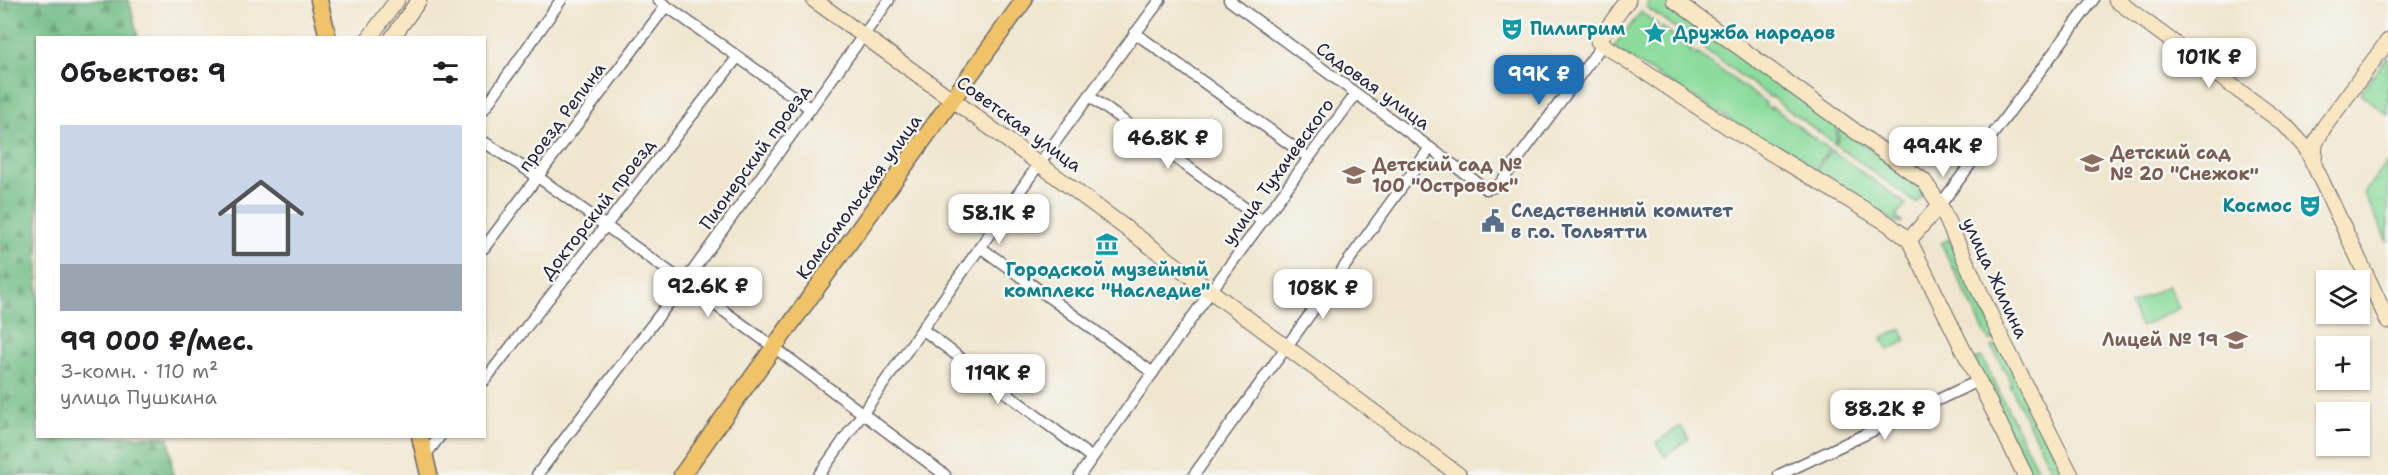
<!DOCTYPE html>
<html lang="ru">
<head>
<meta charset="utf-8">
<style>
  :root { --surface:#fff; --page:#f2f2f2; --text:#202124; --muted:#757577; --accent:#1f6fb2 }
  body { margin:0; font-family:"Shantell Sans",sans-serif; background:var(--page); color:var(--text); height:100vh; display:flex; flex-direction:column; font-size:22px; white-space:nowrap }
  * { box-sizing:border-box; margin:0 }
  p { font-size:20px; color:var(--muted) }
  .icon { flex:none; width:33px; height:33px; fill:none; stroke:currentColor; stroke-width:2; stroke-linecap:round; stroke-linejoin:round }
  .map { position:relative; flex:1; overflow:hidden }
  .drawer { position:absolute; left:36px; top:36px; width:450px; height:402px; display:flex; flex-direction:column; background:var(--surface); border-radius:0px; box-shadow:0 2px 4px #0004 }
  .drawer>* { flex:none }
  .tools { position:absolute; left:2316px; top:270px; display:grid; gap:12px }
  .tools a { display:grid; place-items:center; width:54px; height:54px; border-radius:0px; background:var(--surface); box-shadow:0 2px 4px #0004; font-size:30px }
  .price { position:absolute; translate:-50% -51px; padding:0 14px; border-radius:12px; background:#fff; color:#222; font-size:20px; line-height:39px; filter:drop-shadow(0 2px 3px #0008) }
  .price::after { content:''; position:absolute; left:50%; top:36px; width:18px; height:14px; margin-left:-9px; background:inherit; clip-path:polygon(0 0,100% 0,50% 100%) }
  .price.current { background:var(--accent); color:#fff }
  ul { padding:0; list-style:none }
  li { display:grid; align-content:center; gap:12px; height:318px; padding:0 24px }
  li span { display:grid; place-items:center; height:186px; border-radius:0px; color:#555 }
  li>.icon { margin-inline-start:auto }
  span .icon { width:108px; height:108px; fill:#fffc; stroke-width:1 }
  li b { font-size:26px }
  h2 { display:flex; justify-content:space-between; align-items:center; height:72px; padding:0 24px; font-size:26px }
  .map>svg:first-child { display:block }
  .green { fill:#8bdc9c; stroke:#567f6c; stroke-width:1.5 }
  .forest { fill:url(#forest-firs); stroke:#496f60; stroke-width:1.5 }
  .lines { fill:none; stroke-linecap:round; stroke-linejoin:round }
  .street-casing { stroke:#6a676e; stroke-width:13 }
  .secondary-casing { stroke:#6a676e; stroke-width:17 }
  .primary-casing { stroke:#6a676e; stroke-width:19 }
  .street { stroke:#fff; stroke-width:10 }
  .secondary { stroke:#f9e7c3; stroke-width:15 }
  .primary { stroke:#f0c369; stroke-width:16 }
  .labels { text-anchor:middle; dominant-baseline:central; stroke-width:5; stroke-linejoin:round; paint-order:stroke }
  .culture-label { font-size:18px; font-weight:bold; fill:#0d838f; stroke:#f6f6f2; text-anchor:start }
  .street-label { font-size:18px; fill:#22223b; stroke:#f6f6f2 }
  .education-label { font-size:18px; font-weight:bold; fill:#785e54; stroke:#f6f6f2; text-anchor:start }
  .service-label { font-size:18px; font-weight:bold; fill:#4e5e75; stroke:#f6f6f2; text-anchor:start }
</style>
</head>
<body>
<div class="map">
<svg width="2388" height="475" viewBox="0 0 2388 475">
  <defs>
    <pattern id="forest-firs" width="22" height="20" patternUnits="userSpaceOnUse" patternTransform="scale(1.5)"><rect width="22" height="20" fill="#70bc84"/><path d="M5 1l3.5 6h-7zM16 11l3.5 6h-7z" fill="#5c986d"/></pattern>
  </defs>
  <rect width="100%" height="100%" fill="#f6f6f2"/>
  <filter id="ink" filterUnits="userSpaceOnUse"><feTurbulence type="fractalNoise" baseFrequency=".0167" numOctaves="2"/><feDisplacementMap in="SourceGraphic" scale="12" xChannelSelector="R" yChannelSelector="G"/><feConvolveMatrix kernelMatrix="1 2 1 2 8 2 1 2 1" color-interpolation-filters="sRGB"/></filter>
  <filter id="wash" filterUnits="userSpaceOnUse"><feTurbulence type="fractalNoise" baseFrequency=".008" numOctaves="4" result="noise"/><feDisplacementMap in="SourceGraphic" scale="24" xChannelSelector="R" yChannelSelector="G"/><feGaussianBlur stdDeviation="1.35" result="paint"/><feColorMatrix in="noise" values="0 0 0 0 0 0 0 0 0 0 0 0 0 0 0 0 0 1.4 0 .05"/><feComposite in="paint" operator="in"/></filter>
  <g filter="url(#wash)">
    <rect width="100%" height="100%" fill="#efe6cd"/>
    <g class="green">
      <polygon points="1649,0 1665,0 1836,124 1837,138 1834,143 1776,101 1772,96 1770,97 1703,48 1704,46 1697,41 1696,42 1646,7"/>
      <polygon points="1641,12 1658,25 1655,29 1651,27 1647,32 1658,40 1662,35 1658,32 1662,27 1691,49 1690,51 1697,55 1698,54 1766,103 1765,105 1771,109 1772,107 1829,149 1814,171 1613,48"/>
      <polygon points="2388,56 2388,115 2360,93"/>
      <polygon points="1838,125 1919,184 1925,192 1916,203 1835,144 1839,139"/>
      <polygon points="1831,150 1906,204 1896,217 1902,222 1896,222 1815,173"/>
      <polygon points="2388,162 2388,242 2364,193"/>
      <polygon points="1949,239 1997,337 1989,341 1941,243"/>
      <polygon points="2168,286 2179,308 2141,327 2130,304"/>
      <polygon points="1901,329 1906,341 1888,350 1882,338"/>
      <polygon points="2000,343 2065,475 2054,475 2010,386 2012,384 1992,347"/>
      <polygon points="1982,357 2040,475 2031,475 1974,360"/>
      <polygon points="1680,426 1689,439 1665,456 1656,443"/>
    </g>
    <polygon class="forest" points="0,0 129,0 138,37 38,38 38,436 169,437 173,475 0,475"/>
  </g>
  <g filter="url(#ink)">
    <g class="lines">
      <g class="street-casing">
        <g id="street">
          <polyline points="658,0 811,109"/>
          <polyline points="1229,0 1486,189 1498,186 1603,44"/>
          <polyline points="1135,33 1309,158"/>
          <polyline points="1089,96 1263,221"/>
          <polyline points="484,109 561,0"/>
          <polyline points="484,142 538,177 775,348 945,475"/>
          <polyline points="1940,205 2093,0"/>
          <polyline points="980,247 1153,373"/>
          <polyline points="484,248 666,6"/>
          <polyline points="922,329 1092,458"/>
          <polyline points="484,381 737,58"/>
          <polyline points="424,457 440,436"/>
          <polyline points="537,475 684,283 889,0"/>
          <polyline points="819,475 1039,164 1160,0"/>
          <polyline points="1080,475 1211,291 1356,94"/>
          <polyline points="1194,475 1430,148"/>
          <polyline points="1779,475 1978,381"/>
        </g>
      </g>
      <g class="secondary-casing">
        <g id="secondary">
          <polyline points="814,0 953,100 1459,475"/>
          <polyline points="1628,0 1598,41 1728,127 1887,223 1909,240 2025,475"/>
          <polyline points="1674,0 1924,181 1940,205 1996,327 2071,475"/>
          <polyline points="2116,0 2284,124 2306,148 2388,321"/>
          <polyline points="369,38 397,0"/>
          <polyline points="392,38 419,0"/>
          <polyline points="2314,164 2315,144 2324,127 2388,41"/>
          <polyline points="1909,240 1940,205"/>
        </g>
      </g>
      <g class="primary-casing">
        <g id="primary">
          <polyline points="319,0 328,38"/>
          <polyline points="420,436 429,475"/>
          <polyline points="682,475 1024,0"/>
        </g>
      </g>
      <use href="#street" class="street"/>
      <use href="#secondary" class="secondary"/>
      <use href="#primary" class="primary"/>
    </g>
  </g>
  <defs>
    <g id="theatre-bare" transform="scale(1.8)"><path d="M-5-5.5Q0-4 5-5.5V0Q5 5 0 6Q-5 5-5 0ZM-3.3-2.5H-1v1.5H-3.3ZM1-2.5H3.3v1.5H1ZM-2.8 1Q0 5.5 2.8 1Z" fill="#0f9aa8" stroke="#f6f6f2" stroke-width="2.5" paint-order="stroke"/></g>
    <g id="sight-bare" transform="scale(1.8)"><path d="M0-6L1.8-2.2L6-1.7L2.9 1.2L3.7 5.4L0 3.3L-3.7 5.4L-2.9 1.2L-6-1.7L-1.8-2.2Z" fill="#0f9aa8" stroke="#f6f6f2" stroke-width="2.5" paint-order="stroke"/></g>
    <g id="school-bare" transform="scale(1.8)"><path d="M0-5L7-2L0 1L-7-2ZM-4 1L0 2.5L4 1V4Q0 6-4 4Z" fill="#8d6e63" stroke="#f6f6f2" stroke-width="2.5" paint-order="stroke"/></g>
    <g id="civic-bare" transform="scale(1.8)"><path d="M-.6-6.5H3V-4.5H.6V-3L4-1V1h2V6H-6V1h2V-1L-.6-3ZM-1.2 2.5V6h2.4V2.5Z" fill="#5c6f8a" stroke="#f6f6f2" stroke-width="2.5" paint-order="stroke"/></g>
    <g id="museum-bare" transform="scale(1.8)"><path d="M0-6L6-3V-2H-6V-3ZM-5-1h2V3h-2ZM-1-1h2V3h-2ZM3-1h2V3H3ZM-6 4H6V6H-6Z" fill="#0f9aa8" stroke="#f6f6f2" stroke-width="2.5" paint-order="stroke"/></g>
  </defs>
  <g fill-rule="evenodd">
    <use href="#theatre-bare" x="1512" y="29"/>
    <use href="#sight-bare" x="1655" y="33"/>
    <use href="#school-bare" x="2092" y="163"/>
    <use href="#school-bare" x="1354" y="175"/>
    <use href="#theatre-bare" x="2310" y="206"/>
    <use href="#civic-bare" x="1493" y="221"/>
    <use href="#museum-bare" x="1107" y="244"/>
    <use href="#school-bare" x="2236" y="340"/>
  </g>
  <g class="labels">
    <g class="culture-label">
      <text x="1530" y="29">Пилигрим</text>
      <text x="1673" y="33">Дружба народов</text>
      <text x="2292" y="206" text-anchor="end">Космос</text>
      <text x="1107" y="270" text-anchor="middle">Городской музейный<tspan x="1107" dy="21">комплекс "Наследие"</tspan></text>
    </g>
    <g class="street-label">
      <text transform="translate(1373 86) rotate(36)">Садовая улица</text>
      <text transform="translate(562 117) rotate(-53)">проезд Репина</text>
      <text transform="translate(1019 124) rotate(36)">Советская улица</text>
      <text transform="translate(755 157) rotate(-54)">Пионерский проезд</text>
      <text transform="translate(1278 172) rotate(-54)">улица Тухачевского</text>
      <text transform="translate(859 197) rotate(-54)">Комсомольская улица</text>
      <text transform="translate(598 209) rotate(-52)">Докторский проезд</text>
      <text transform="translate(1995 278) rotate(65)">улица Жилина</text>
    </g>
    <g class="education-label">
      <text x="2110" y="153">Детский сад<tspan x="2110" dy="21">№ 20 "Снежок"</tspan></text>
      <text x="1372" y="165">Детский сад №<tspan x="1372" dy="21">100 "Островок"</tspan></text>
      <text x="2218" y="340" text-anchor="end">Лицей № 19</text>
    </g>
    <g class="service-label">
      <text x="1511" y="211">Следственный комитет<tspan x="1511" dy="21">в г.о. Тольятти</tspan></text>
    </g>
  </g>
</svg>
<div class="tools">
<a><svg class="icon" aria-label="layers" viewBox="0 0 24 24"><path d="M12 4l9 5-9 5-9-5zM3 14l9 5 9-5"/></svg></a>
<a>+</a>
<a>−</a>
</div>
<b class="price" style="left:2209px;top:89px">101K ₽</b>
<b class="price current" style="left:1539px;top:106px">99K ₽</b>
<b class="price" style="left:1168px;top:170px">46.8K ₽</b>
<b class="price" style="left:1943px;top:178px">49.4K ₽</b>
<b class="price" style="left:999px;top:245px">58.1K ₽</b>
<b class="price" style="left:708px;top:318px">92.6K ₽</b>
<b class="price" style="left:1323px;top:320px">108K ₽</b>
<b class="price" style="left:998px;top:405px">119K ₽</b>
<b class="price" style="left:1885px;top:441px">88.2K ₽</b>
<section class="drawer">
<h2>Объектов: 9<svg class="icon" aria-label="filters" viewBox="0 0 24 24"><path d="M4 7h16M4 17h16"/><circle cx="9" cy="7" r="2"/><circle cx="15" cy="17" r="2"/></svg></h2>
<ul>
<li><span style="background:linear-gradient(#c9d6e8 75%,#9aa5b1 0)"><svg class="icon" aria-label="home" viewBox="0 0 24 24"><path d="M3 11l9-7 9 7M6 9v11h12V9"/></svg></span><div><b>99 000 ₽/мес.</b><p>3-комн. · 110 m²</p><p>улица Пушкина</p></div></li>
</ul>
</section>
</div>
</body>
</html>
